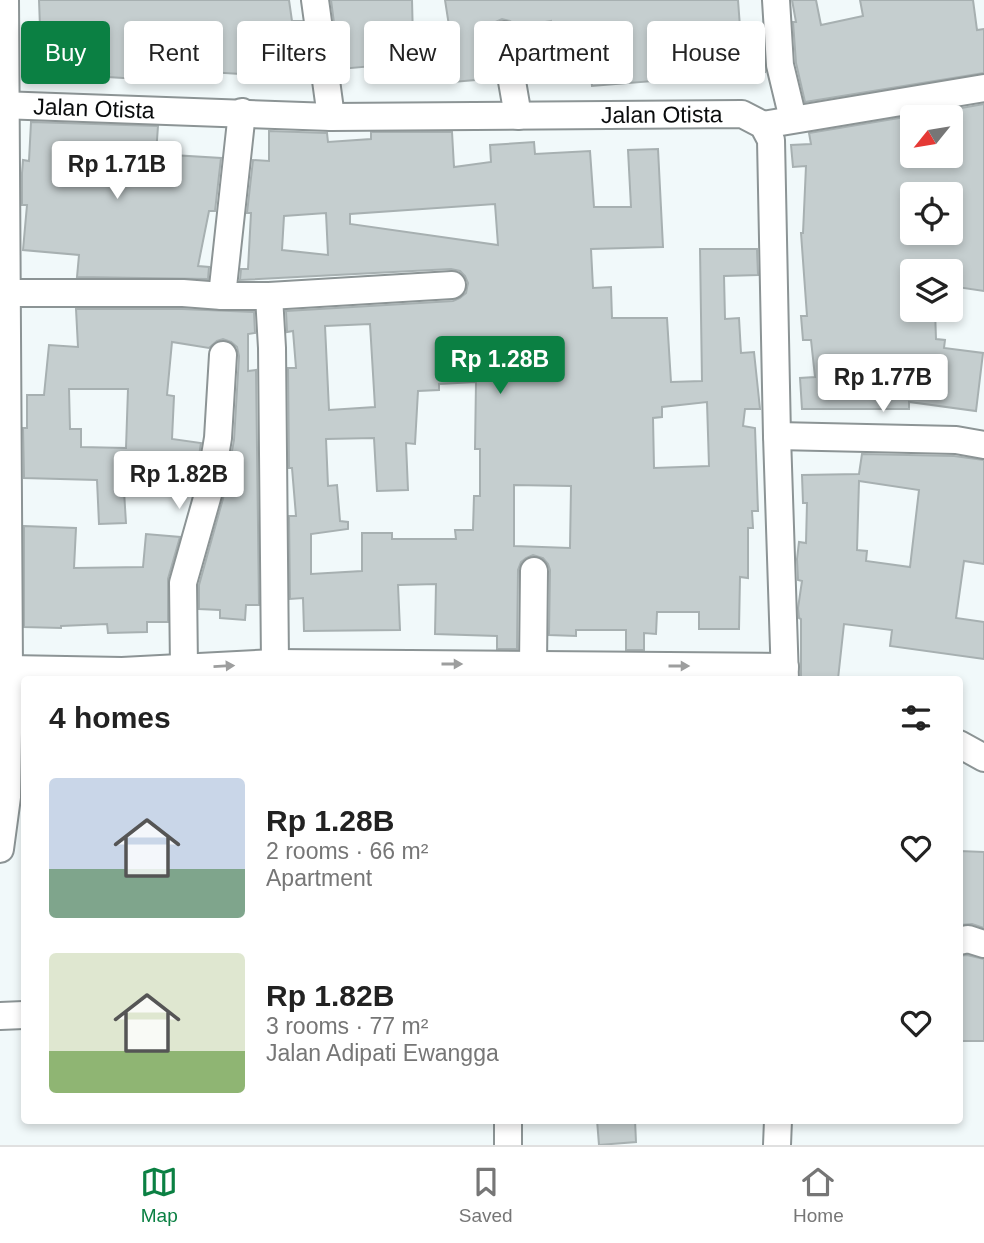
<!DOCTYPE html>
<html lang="en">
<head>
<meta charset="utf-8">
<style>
  :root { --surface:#fff; --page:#f6f6f6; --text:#222; --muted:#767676; --line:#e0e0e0; --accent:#0b8043 }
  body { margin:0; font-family:Helvetica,sans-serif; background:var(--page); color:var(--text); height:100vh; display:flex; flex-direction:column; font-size:26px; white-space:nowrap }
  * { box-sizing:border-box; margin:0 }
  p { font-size:23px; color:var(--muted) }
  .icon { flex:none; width:38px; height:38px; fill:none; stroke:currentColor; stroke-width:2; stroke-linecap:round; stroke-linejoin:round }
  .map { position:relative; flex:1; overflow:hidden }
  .panel { position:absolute; left:21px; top:676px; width:942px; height:448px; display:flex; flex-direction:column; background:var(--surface); border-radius:7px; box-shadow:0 4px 10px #0003 }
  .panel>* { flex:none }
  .banner { position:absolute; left:21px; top:21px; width:943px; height:63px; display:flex; gap:14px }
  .needle { width:46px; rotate:240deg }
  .buttons { position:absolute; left:900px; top:105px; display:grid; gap:14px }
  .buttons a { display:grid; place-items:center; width:63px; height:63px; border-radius:7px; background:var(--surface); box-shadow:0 4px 10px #0003; font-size:35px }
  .price { position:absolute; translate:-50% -60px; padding:0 16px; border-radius:7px; background:#fff; color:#222; font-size:23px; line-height:46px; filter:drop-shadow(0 2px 4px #0008) }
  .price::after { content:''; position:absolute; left:50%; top:42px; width:21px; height:16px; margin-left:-10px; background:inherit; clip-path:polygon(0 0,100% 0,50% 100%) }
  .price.on { background:var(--accent); color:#fff }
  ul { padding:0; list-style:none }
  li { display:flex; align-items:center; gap:21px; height:175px; padding:0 28px }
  li span { display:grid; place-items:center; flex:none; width:196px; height:140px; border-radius:7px; color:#555 }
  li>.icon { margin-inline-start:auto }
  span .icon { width:84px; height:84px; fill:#fffc; stroke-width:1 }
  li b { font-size:30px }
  h2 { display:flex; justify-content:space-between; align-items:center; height:84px; padding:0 28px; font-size:30px }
  .chip { padding:0 24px; border-radius:7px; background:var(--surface); box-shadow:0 4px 10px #0003; font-size:24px; line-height:63px }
  .chip.on { background:var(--accent); color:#fff }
  .menu { display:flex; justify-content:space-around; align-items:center; height:98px; border-top:2px solid var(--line); background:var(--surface); font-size:19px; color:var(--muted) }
  .menu a { display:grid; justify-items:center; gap:4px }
  .menu .on { color:var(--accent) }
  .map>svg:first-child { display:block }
  .building { fill:#c5cecf; stroke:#a7b0b1; stroke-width:2; fill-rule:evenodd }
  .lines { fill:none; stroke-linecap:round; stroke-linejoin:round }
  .minor-casing { stroke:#8c9495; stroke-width:30 }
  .minor { stroke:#fff; stroke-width:26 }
  .oneway { fill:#9d9e9e }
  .labels { text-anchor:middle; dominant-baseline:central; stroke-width:5; stroke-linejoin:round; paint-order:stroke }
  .street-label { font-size:23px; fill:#0a0c0d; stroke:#f1f9fa }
</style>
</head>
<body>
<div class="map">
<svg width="984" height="1145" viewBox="0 0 984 1145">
  <rect width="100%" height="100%" fill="#f1f9fa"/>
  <g class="building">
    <polygon points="39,0 289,0 292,21 302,21 309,71 241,74 192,71 192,78 139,75 139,79 108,77 109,74 87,75 87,71 29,76 25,28 40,27"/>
    <polygon points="331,0 412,0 414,80 385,81 384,65 340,69"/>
    <polygon points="445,0 738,0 740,27 762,25 765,72 592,86 589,53 554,56 551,21 517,27 510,21 502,19 493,23 489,30 488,37 483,38 487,79 453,82 450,46 452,45"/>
    <polygon points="792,0 816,0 821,25 863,16 860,0 973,0 977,30 984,29 984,73 805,102 796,63 793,22 796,22"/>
    <path d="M984 104V291L950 286V271H912V310H935L936 339 945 340 944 348 983 353 976 411 909 402V409H802L800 378 815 377 811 340H803L801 316H807L801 233H803L806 166 793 167 791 145 811 144 809 133 905 117 906 126 912 125V157L950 156V110ZM912 194H950V233H912Z"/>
    <polygon points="31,122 158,126 156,154 221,158 215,211 209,211 198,266 209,267 208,279 77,277 79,255 23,250 27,205 22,205 22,173 23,160 29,161"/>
    <path d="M269 131 327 133 328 142 371 139V132H452L454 167 491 162 490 145 534 142 535 154 590 151 594 207H631L628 150 658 149 663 247 591 249 593 288 611 287 612 318H667L671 382 702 381 700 249H757L758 275 724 276 725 319 739 318 741 353 754 352 760 409H745L743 426 755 428 758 511H752L753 528H748V578L740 577 739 629H699V612H657L656 634 644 633V650H626V630H576V636L549 635 550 570 548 564 543 558 533 555 526 558 521 562 518 570 517 649H497V636L435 634 436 584 398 585 400 630 304 631 303 598 290 599 289 516H296L292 468H289L288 368H296L293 331 287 332 286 311 453 301 460 298 466 293 468 283 465 276 460 271 451 269 240 280 241 269H248L251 213H247L253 160 269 161ZM495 204 498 245 350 224V214ZM326 213 328 255 282 250 284 216ZM370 324 375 407 329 410 325 326ZM476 382 475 449H480V496H474L473 530H455L456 539H392V533H362V571L311 574V534L348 529V522L340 521 337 485 328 486 326 439 374 438 377 491 408 490 406 443 415 444 418 391 439 390V384ZM707 402 709 466 654 468 653 418 662 417V407ZM514 485 571 486 570 548 514 546Z"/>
    <path d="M76 309H182L254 312 255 333 248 334V371L256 370 259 605H246L245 620 220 618V610L199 609V585L224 495 234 440 239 356 237 347 231 342 223 339 217 341 209 348 172 342 167 395 174 396 172 439 201 443 194 488 175 485 177 467 137 462V475H123L126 523 99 524 97 480 24 478 23 428H27V395H44L49 345 78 347ZM69 389H128L126 448 81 447V429H70Z"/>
    <path d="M862 454 954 456 984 460V564L964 561 956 618 984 622V659L890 646 892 630 844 624 838 679H801V619L799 618 798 608 802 581 798 580 797 559 799 542 806 543 807 503H803L802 475 859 474ZM859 481 919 490 910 567 866 561 867 551 857 550Z"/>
    <polygon points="24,526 76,528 74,568 143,567 146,534 180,537 168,579 168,622 147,622 147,632 108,633 107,624 61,626 61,628 24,627"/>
    <polygon points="959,851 984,852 984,928 972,924 959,925"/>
    <polygon points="967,955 984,959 984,1041 959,1041 959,956"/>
    <polygon points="597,1120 635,1120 636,1142 599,1145"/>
  </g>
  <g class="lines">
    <g class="minor-casing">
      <g id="minor">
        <polyline points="315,0 331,117"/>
        <polyline points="776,0 780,65 793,119"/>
        <polyline points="504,35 518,116"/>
        <path id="s1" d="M0 105 331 117 742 114 763 125 771 140 777 436 785 679"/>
        <polyline points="763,125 984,88"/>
        <polyline points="8,293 183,293 222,296 242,112"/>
        <polyline points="222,296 269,296 452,285"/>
        <polyline points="269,296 272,348 275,663"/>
        <polyline points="777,436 956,440 984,445"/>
        <polyline points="533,665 534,571"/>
        <polyline points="184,668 183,583 209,491 218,438 223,355"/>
        <polyline points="9,669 122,671 275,663 785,667"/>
        <polyline points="959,744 984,758"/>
        <polyline points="0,849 7,797 9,669 5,0"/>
        <polyline points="959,941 968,939 984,944"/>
        <polyline points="0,1016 24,1015"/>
        <polyline points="508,1145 508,1120"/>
        <polyline points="777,1145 778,1120"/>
      </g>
    </g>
    <use href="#minor" class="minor"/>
  </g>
  <defs><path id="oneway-solid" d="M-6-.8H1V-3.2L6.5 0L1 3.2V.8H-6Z" transform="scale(1.75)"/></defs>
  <g class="oneway">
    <use href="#oneway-solid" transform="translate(452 664)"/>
    <use href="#oneway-solid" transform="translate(224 666) rotate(-3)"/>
    <use href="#oneway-solid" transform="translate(679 666)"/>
  </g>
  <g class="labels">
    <g class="street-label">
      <text stroke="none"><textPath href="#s1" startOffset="94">Jalan Otista</textPath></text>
      <text stroke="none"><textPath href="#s1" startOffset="662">Jalan Otista</textPath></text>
    </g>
  </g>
</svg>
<div class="buttons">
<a><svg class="needle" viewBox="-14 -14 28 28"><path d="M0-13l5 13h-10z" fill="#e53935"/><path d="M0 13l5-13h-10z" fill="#767676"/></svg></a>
<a><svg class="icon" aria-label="locate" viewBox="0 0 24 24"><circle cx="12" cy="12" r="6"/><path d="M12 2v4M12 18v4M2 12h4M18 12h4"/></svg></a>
<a><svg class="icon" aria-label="layers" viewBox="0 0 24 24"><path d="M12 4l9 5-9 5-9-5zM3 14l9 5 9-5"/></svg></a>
</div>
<b class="price" style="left:117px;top:201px">Rp 1.71B</b>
<b class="price on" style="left:500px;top:396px">Rp 1.28B</b>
<b class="price" style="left:883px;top:414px">Rp 1.77B</b>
<b class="price" style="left:179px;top:511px">Rp 1.82B</b>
<div class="banner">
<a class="chip on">Buy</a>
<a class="chip">Rent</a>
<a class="chip">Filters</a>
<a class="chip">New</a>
<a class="chip">Apartment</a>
<a class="chip">House</a>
</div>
<section class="panel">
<h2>4 homes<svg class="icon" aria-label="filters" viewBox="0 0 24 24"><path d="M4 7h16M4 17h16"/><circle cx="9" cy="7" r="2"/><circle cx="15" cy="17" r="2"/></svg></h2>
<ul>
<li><span style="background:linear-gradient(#c9d6e8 65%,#7fa58c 0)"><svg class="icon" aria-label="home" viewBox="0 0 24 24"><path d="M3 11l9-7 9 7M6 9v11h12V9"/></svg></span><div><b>Rp 1.28B</b><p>2 rooms · 66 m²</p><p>Apartment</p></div><svg class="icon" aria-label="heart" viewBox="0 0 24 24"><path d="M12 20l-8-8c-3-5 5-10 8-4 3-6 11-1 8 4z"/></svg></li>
<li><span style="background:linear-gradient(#dfe7d0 70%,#8fb573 0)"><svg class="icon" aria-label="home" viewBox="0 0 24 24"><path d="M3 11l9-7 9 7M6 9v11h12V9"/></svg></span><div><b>Rp 1.82B</b><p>3 rooms · 77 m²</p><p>Jalan Adipati Ewangga</p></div><svg class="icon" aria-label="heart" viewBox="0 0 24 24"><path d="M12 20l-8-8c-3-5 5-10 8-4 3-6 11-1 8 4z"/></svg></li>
</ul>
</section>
</div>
<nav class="menu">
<a class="on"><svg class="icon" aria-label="map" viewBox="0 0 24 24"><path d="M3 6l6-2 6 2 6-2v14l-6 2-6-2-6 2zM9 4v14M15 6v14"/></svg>Map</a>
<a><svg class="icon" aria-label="saved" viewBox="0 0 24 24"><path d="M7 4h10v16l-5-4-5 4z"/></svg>Saved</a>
<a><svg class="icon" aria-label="home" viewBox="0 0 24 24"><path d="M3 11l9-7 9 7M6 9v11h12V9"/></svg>Home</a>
</nav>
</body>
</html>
